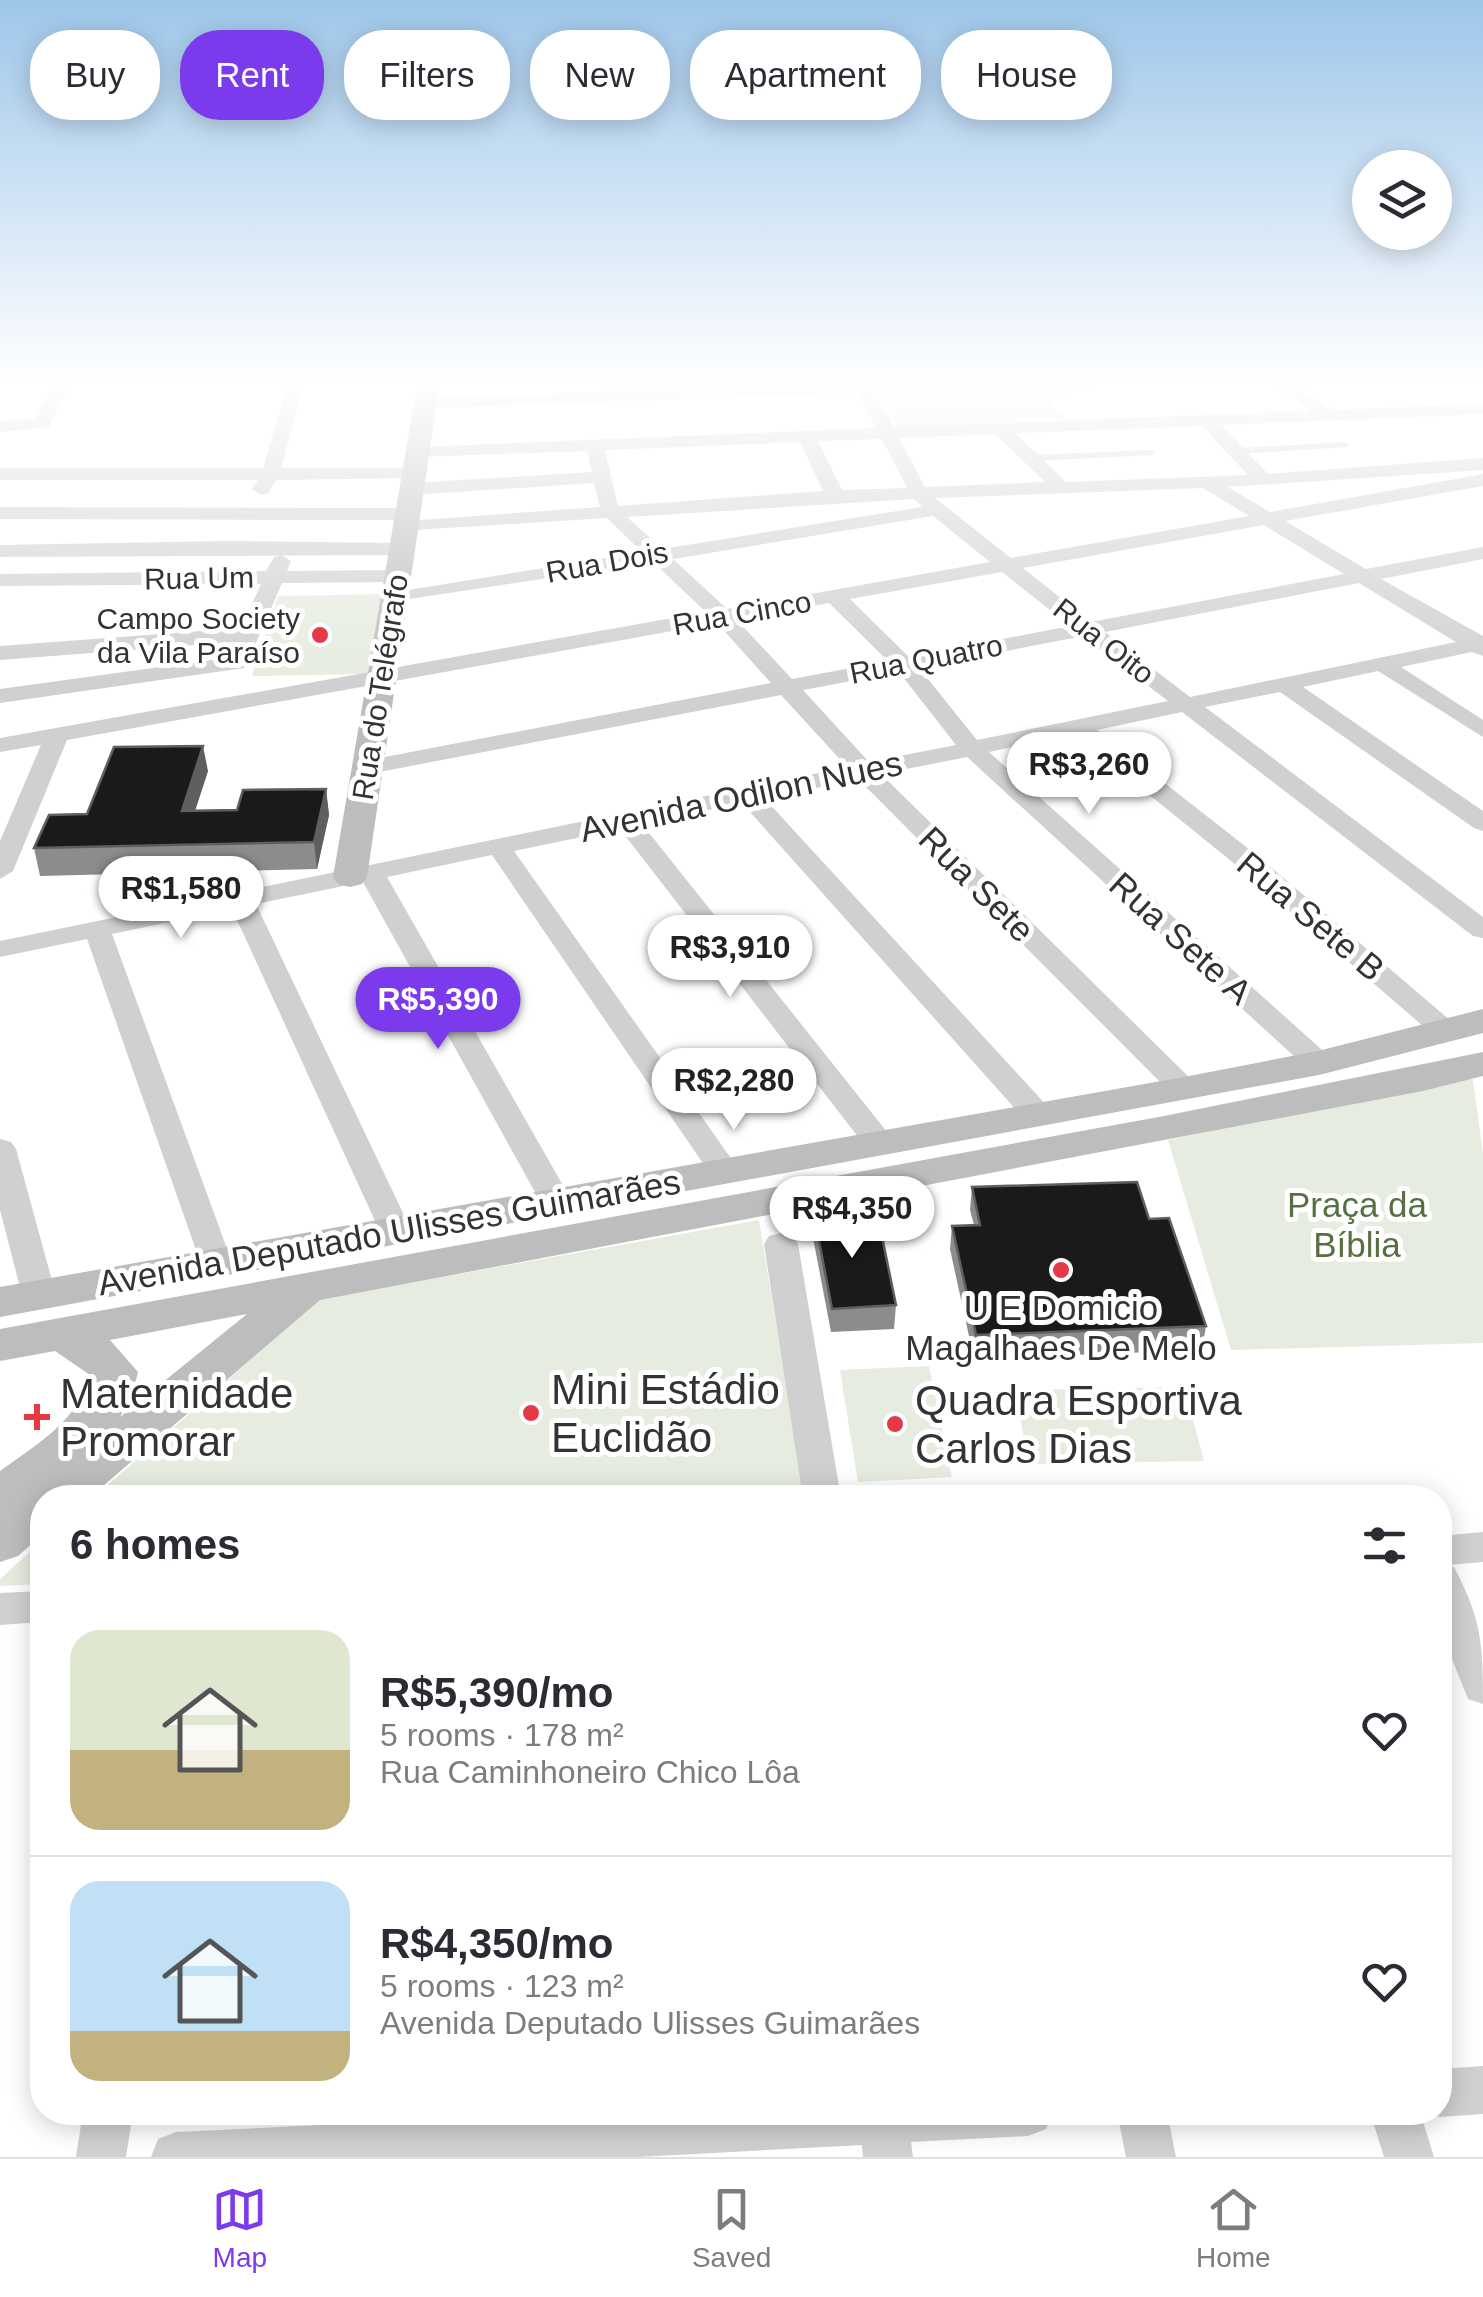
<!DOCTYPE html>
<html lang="en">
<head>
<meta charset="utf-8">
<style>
  :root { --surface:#fff; --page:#f7f7f7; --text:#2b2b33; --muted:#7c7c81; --line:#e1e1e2; --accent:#7c3aed }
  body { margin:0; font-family:Arial,sans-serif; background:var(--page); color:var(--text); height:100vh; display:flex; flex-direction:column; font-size:38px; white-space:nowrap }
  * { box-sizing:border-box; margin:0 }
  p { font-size:32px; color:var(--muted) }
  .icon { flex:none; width:55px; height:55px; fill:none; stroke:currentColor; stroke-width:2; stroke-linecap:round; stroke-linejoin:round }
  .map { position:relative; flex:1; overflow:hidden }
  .drawer { position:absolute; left:30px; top:1485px; width:1422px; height:640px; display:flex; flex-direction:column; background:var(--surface); border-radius:40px; box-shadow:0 5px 25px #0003 }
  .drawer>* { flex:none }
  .banner { position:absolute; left:30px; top:30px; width:1425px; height:90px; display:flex; gap:20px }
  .tools { position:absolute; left:1352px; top:150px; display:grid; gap:20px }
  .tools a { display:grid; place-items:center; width:100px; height:100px; border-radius:50%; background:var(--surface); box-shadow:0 5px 25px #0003; font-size:50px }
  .price { position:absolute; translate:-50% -85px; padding:0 22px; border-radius:35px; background:#fff; color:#222; font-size:32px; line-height:65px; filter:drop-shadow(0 2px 5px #0008) }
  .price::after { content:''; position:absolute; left:50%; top:60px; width:30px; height:22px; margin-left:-15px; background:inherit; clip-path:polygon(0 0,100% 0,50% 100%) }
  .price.active { background:var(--accent); color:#fff }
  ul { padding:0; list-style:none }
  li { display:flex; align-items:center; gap:30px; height:250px; padding:0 40px }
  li+li { border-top:2px solid var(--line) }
  li span { display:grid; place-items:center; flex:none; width:280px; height:200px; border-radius:30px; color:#555 }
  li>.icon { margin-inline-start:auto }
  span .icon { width:120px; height:120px; fill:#fffc; stroke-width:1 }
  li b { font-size:42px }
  h2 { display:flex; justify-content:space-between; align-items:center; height:120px; padding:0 40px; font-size:42px }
  .chip { padding:0 35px; border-radius:40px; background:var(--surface); box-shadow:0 5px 25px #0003; font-size:35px; line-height:90px }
  .chip.active { background:var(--accent); color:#fff }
  .tabs { display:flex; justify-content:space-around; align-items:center; height:140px; border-top:2px solid var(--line); background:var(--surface); font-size:28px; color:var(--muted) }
  .tabs a { display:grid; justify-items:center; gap:5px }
  .tabs .active { color:var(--accent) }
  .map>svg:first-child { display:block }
  .green { fill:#e6ecdf }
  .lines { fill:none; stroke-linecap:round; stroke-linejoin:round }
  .lane { fill:#d0d0d0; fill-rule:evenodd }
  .street { fill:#d0d0d0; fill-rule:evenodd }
  .secondary { fill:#bdbdbd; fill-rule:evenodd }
  .wall { fill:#8c8c8c }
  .shaded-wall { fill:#5f5f5f }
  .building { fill:#1a1a1a; stroke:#5f5f5f; stroke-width:2.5 }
  .poi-dot { fill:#e63946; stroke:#fff; stroke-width:4 }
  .labels { text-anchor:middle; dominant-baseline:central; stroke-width:10; stroke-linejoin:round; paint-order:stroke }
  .far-street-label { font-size:30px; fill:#333; stroke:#fff }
  .far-poi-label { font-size:30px; fill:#333; stroke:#fff; text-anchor:end }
  .street-label { font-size:35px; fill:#333; stroke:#fff }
  .park-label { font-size:35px; fill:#56703f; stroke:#fff }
  .poi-label { font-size:35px; fill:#333; stroke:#fff }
  .near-poi-label { font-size:42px; fill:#333; stroke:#fff; text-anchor:start }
</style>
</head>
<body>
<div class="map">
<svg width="1483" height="2157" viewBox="0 0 1483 2157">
  <rect width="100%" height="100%" fill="#fff"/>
  <g class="green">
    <polygon points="1087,385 1051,399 1052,407 1068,419 898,427 875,389"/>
    <polygon points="385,594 367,674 252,676 278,596"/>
    <polygon points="1472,1074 1483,1153 1483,1343 1231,1350 1168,1140"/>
    <polygon points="759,1220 804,1497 93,1498 320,1299"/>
    <polygon points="929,1366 952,1477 858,1482 840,1370"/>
    <polygon points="1184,1387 1204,1461 1029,1464 1015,1390"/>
    <polygon points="42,1541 42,1584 0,1586 0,1579"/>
  </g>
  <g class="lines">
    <g class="lane">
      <polygon points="1345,442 1350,445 1348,447 1236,454 1231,451 1236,448"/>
      <polygon points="1151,450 1154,451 1154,455 1032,461 1027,458 1032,455"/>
    </g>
    <g class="street">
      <polygon points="55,380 71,380 49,427 0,432 0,422 36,418"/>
      <polygon points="289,380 305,380 281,468 413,468 420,470 420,478 276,480 268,493 261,495 252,489 258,480 0,480 0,468 263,468"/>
      <path d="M852 380H1098L1090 385 875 393 894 427 1310 411 1269 380H1288L1332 410 1483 404V414L1221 425 1268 474 1483 458V470L1228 487 1270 512 1483 474V486L1285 521 1366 569 1483 547V559L1381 579 1483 636V656L1472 652 1401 667 1483 720V737L1378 671 1303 687 1483 811V831L1474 828 1280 692 1205 707 1483 917V938L1473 936 1182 712 1097 730 1259 857 1458 1027 1463 1033 1458 1039H1438L1241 869 1074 734 989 752 1330 1057 1334 1063 1330 1069H1308L967 757 881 774 1195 1083 1199 1089 1195 1095H1173L858 779 765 799 1049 1108 1053 1115 1049 1122H1027L742 803 642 824 891 1137 896 1144 891 1151H869L620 829 514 851 735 1164 740 1171 735 1178H713L492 855 387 877 573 1203 568 1210 557 1213 546 1210 541 1203 363 882 256 904 413 1234 409 1242 397 1245 385 1242 381 1234 232 909 112 934 233 1265 228 1273 216 1276 204 1273 87 939 0 957V941L847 767 781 695 369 774 357 767 369 760 771 683 717 623 67 740 13 871 0 879V841L41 745 0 752V738L706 612 653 562 389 602 386 598 396 592 642 552 607 518 398 531V523L405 521 600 507 594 483 412 495 403 489 412 483 592 472 587 451 417 457 408 452 417 447 876 428 858 393 425 408 416 403 425 398 853 383ZM1202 426 1248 475 1066 482 1015 433ZM995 434 1045 482 925 487 899 438ZM882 439 907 488 842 490 818 441ZM800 442 823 491 618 506 605 450ZM1203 488 1249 516 1011 558 935 498ZM914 499 922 507 662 549 627 517ZM933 516 990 562 727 609 673 559ZM1264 525 1344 574 1091 622 1023 568ZM1002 572 1070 626 909 657 850 599ZM1359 583 1456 642 1190 697 1105 632ZM829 603 888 661 792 679 737 620ZM1083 636 1168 701 977 740 919 668ZM899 672 956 745 869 762 803 690Z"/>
      <polygon points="0,507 406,508 416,514 406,520 0,519"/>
      <polygon points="225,541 400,543 410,549 400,555 0,557 0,545"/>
      <polygon points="281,555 291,561 287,571 397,570 407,576 397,582 282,583 252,652 243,658 247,663 244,668 0,703 0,689 233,657 230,652 235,642 0,660 0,646 241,628 261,584 0,586 0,574 266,571 274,557"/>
      <polygon points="0,1139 11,1142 16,1149 56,1295 51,1303 39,1306 27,1303 22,1295 0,1210"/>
      <polygon points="781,1233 793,1236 798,1244 841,1498 803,1498 764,1244 769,1236"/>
      <path d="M1483 1532V1562L1447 1565 1454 1567C1482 1620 1483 1645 1483 1704L1468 1699 1440 1629V1536Z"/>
      <polygon points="42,1591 42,1622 0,1625 0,1593"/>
      <polygon points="1483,2066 1483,2114 1440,2117 1430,2112 1440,2112 1440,2069"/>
      <polygon points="83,2112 133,2112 126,2157 76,2157"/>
      <polygon points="343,2112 393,2112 392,2121 555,2112 1053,2112 1046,2129 1028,2136 911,2142 913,2157 863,2157 862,2145 638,2157 151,2157 158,2139 176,2132 342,2124"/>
      <polygon points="1117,2112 1167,2112 1176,2157 1126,2157"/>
      <polygon points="1370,2112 1420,2112 1434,2157 1384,2157"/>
    </g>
    <g class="secondary">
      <polygon points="418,380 440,380 367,877 362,884 350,887 338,884 333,877"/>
      <polygon points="1483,1009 1483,1033 1319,1075 0,1317 0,1287 1184,1077 1318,1051"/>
      <path d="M1483 1052V1076L1423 1091 320 1300 89 1498H42V1535L18 1556 0 1562V1471C36 1445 79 1420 90 1375L55 1351 0 1361V1329L1164 1116ZM247 1314 120 1417 133 1392 138 1372 110 1340Z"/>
    </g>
  </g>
  <g class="wall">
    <polygon points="208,771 195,811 237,810 326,789 329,815 317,869 40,876 34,848 87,814"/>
    <polygon points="972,1187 1149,1219 1206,1326 1202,1350 974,1359 950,1249 952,1226 974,1225 970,1210"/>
    <polygon points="812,1204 851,1234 896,1305 894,1329 831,1332 811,1227"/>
  </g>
  <g class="shaded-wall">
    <polygon points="203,746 208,771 186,838 182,811"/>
    <polygon points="326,789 329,815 317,869 314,842"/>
  </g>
  <g class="building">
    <polygon points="203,746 182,811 237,810 243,790 326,789 314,842 34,848 49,815 87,814 114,747"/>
    <polygon points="1137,1182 1149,1219 1169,1218 1206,1326 976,1335 952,1226 980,1225 972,1187"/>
    <polygon points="845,1202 851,1234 881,1232 896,1305 832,1309 812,1204"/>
  </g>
  <linearGradient id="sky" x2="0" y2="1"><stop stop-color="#9ec6ea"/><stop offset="0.56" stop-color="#fff"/><stop offset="1" stop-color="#fff" stop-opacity="0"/></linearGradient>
  <rect width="1483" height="682" fill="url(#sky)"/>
  <g class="poi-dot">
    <circle cx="320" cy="635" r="10"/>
    <circle cx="1061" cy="1270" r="10"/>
    <circle cx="531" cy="1413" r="10"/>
    <path d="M32 1402h10v10h10v10h-10v10h-10v-10h-10v-10h10z"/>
    <circle cx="895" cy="1424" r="10"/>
  </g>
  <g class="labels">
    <g class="far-street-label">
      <text transform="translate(607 562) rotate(-10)">Rua Dois</text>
      <text transform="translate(199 578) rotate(-1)">Rua Um</text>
      <text transform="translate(742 613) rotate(-10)">Rua Cinco</text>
      <text transform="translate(1104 641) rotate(38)">Rua Oito</text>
      <text transform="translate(926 659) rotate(-11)">Rua Quatro</text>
      <text transform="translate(380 687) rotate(-81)">Rua do Telégrafo</text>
    </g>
    <g class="far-poi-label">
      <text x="300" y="618">Campo Society<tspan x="300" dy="34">da Vila Paraíso</tspan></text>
    </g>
    <g class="street-label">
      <text transform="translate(741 796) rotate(-12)">Avenida Odilon Nues</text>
      <text transform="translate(977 884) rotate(45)">Rua Sete</text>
      <text transform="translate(1311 916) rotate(40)">Rua Sete B</text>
      <text transform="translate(1181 938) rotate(42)">Rua Sete A</text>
      <text transform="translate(389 1232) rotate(-10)">Avenida Deputado Ulisses Guimarães</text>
    </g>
    <g class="park-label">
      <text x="1357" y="1204">Praça da<tspan x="1357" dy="40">Bíblia</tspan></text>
    </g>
    <g class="poi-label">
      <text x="1061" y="1307">U E Domicio<tspan x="1061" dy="40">Magalhaes De Melo</tspan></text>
    </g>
    <g class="near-poi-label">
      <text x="551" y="1389">Mini Estádio<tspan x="551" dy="48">Euclidão</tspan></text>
      <text x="60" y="1393">Maternidade<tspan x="60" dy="48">Promorar</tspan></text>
      <text x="915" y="1400">Quadra Esportiva<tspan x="915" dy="48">Carlos Dias</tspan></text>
    </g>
  </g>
</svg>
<div class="tools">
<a><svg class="icon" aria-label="layers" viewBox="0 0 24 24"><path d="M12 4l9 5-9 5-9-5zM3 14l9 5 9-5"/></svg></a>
</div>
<b class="price" style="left:1089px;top:817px">R$3,260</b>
<b class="price" style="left:181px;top:941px">R$1,580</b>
<b class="price" style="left:730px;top:1000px">R$3,910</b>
<b class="price active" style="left:438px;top:1052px">R$5,390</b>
<b class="price" style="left:734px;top:1133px">R$2,280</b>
<b class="price" style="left:852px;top:1261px">R$4,350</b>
<div class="banner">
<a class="chip">Buy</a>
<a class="chip active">Rent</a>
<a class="chip">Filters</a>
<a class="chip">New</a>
<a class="chip">Apartment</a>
<a class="chip">House</a>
</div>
<section class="drawer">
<h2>6 homes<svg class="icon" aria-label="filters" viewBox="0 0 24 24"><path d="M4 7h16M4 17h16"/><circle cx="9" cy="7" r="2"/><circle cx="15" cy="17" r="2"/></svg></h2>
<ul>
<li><span style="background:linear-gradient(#dfe7d0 60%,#c2b280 0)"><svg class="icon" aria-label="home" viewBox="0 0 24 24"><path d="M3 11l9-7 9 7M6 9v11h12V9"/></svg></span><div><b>R$5,390/mo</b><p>5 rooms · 178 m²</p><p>Rua Caminhoneiro Chico Lôa</p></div><svg class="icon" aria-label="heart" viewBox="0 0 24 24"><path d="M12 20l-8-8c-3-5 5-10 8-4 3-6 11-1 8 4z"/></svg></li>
<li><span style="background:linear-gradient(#bfe0f5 75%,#c2b280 0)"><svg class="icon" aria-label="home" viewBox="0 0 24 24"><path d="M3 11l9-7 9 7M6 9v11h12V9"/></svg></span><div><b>R$4,350/mo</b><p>5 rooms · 123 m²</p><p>Avenida Deputado Ulisses Guimarães</p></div><svg class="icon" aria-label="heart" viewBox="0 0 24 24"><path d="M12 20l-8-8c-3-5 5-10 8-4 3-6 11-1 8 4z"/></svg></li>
</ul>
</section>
</div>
<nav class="tabs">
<a class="active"><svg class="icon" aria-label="map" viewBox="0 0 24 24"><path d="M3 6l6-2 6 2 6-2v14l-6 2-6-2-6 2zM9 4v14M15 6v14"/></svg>Map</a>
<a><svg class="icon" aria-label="saved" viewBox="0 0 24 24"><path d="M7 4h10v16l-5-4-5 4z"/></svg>Saved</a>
<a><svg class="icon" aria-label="home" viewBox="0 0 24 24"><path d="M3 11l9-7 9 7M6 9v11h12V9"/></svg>Home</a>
</nav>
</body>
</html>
